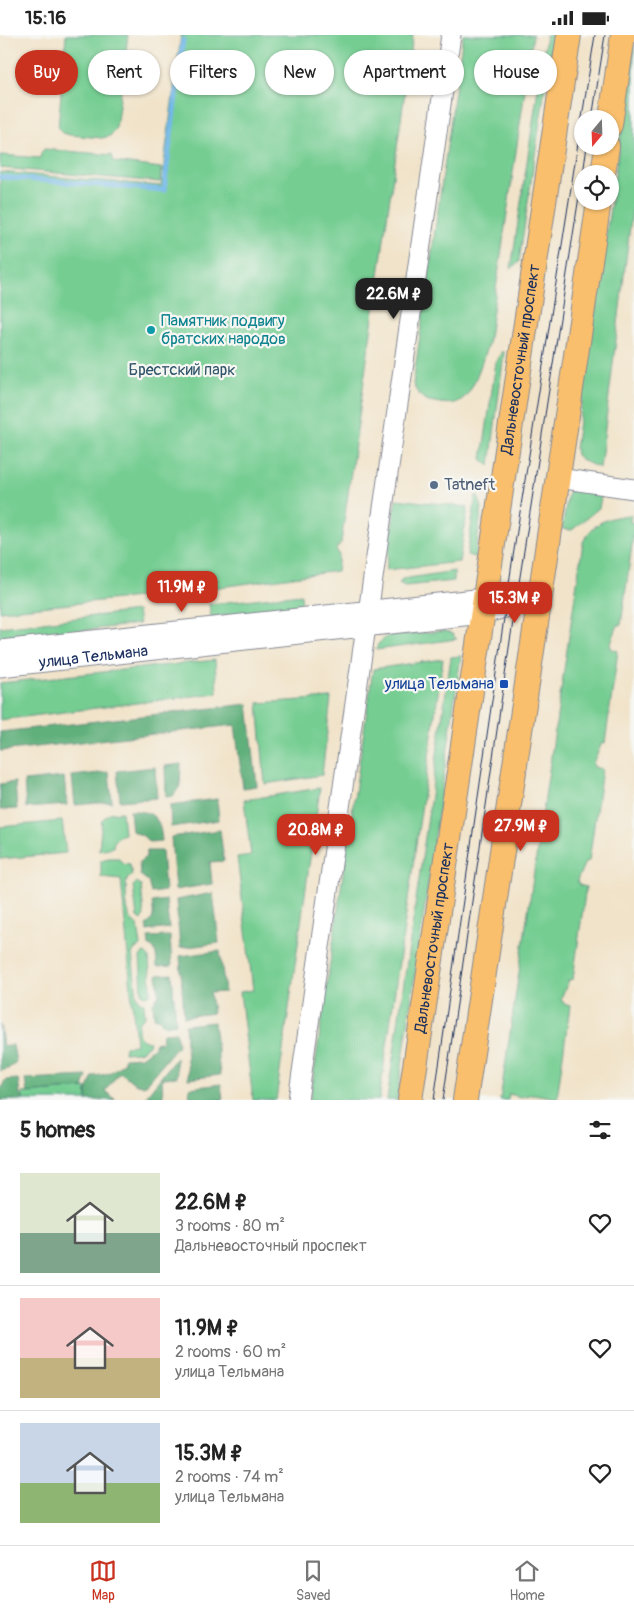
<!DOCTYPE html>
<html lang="en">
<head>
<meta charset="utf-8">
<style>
  :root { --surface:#fff; --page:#f6f6f6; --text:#222; --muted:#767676; --line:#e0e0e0; --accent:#c8321e }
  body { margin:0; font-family:Pangolin,sans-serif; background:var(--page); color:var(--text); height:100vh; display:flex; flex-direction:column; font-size:19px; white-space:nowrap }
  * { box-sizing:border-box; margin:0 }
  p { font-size:16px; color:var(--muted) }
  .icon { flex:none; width:28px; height:28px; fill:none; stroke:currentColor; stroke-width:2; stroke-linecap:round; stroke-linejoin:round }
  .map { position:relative; height:1065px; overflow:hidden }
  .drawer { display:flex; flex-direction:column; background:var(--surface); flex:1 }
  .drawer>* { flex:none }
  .top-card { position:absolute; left:15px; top:15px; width:605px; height:45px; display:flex; gap:10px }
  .needle { width:32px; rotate:199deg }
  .buttons { position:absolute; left:574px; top:75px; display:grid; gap:10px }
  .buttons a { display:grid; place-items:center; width:45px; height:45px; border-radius:50%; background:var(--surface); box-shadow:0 1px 4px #0004; font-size:25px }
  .price { position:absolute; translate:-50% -42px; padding:0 11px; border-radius:10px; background:var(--accent); color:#fff; font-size:16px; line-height:32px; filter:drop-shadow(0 1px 2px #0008) }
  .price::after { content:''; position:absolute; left:50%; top:30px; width:15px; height:11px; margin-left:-8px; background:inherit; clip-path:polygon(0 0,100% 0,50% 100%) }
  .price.on { background:#222; color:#fff }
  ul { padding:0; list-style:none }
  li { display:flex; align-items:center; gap:15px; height:125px; padding:0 20px }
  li+li { border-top:1px solid var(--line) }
  li span { display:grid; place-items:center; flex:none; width:140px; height:100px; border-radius:0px; color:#555 }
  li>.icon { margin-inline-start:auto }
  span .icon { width:60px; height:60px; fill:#fffc; stroke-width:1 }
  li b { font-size:21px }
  h2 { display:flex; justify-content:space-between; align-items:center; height:60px; padding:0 20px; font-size:21px }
  .tag { padding:0 18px; border-radius:22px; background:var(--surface); box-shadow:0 1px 4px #0004; font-size:18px; line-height:45px }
  .tag.on { background:var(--accent); color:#fff }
  .status { display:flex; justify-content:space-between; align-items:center; height:35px; padding:0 25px; background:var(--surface); direction:ltr }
  .status svg { height:14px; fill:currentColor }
  .tabs { display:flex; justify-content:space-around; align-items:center; height:70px; border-top:1px solid var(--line); background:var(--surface); font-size:14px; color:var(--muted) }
  .tabs a { display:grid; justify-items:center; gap:2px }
  .tabs .on { color:var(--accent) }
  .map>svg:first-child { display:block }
  .green { fill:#75cd92; stroke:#487e78 }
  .forest { fill:#60b07c; stroke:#3e706d }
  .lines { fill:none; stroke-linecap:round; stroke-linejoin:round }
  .stream { stroke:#73b8e9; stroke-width:5 }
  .minor-casing { stroke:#868994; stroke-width:21 }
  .major-casing { stroke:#868994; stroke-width:26 }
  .minor { stroke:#fff; stroke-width:19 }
  .major { stroke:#f9bf6d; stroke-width:24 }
  .tram { stroke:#1b2f5e; stroke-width:1 }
  .culture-dot { fill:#0f9aa8; stroke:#f6f6f2; stroke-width:2 }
  .service-dot { fill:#5c6f8a; stroke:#f6f6f2; stroke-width:2 }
  .transit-dot { fill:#1a4fb4; stroke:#f6f6f2; stroke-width:2 }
  .labels { text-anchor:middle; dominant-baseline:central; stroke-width:4.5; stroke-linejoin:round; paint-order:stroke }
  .culture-label { font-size:16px; fill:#0d838f; stroke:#f6f6f2; text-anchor:start }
  .street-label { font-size:16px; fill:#1b2f5e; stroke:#f6f6f2 }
  .park-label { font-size:16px; fill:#32566b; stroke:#f6f6f2 }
  .service-label { font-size:16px; fill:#4e5e75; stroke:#f6f6f2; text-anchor:start }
  .transit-label { font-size:16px; fill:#164399; stroke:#f6f6f2; text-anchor:end }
</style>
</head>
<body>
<div class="status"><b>15:16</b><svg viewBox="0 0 49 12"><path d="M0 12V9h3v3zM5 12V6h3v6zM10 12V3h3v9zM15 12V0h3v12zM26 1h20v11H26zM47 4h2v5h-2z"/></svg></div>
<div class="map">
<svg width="634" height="1065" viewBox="0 0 634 1065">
  <rect width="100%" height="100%" fill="#f6f6f2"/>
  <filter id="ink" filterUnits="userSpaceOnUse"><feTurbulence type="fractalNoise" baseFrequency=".02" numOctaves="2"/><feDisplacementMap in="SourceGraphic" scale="10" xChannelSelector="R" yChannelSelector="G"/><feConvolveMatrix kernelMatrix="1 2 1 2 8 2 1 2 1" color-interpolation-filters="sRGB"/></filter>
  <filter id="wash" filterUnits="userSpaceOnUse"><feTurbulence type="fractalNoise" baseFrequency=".0096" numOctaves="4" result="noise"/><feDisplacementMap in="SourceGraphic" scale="20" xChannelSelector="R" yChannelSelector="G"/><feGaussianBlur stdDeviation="1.12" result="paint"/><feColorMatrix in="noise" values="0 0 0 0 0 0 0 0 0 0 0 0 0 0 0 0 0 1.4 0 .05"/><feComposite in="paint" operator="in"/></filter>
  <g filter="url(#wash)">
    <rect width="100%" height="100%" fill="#f1e3c9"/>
    <g class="green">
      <polygon points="66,0 128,0 116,94 110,101 102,103 70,100 62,98 58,93"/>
      <polygon points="181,0 413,0 341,508 336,514 339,519 337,536 169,559 0,576 0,137 161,151"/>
      <path d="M463 0H533L488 309C483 323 474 357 461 365 454 370 444 369 435 367 423 366 418 360 413 349Z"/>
      <polygon points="546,0 553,0 519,227 511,234"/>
      <polygon points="634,8 634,160 600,433 583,426 576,420 575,414"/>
      <polygon points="44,114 112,120 114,127 161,133 160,147 0,133 0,120 40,123 41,118"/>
      <polygon points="502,316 504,318 490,430 482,424 496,327"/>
      <polygon points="575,454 602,457 599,473 572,495 562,494 568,457"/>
      <polygon points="476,460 478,461 482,473 475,522 467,520"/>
      <polygon points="396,464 468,472 459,527 386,535"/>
      <path d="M631 480 630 487 634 488V495L621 590H618L610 610 612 614 618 616 605 708H602L593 728 594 732 602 734 589 826 585 827 577 846 579 850 586 852 573 944 569 945 561 963 564 969 570 971 557 1063 533 1059 521 1062 509 1059 508 1065H500L583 507C594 486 609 482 631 480Z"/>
      <polygon points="454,536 454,546 405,551 399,548 402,544"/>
      <polygon points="301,559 302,572 211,582 209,569"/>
      <polygon points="137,576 139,589 0,605 0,592"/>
      <polygon points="445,596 451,598 457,604 376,615 378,609 387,601"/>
      <polygon points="461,621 397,1065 387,1065 451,622"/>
      <polygon points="443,624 379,1065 310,1065 373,634"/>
      <polygon points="215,625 217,658 0,685 0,648"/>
      <polygon points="331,663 322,740 265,749 258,668"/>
      <polygon points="320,753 276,1065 253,1065 240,957 253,955 237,822 251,820 244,765"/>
      <path d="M122 777 124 799C117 801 114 804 113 812L99 815 102 785 109 778Z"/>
      <polygon points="62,786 66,818 0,824 0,792"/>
      <path d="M109 823H119L122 828 130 829 132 840 128 843 126 848C127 860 124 886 138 890L141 911 135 914 132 919 137 961 140 966 144 968 145 981 139 986C137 997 137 1005 150 1007L149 1010 139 1017 124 1018 125 1011 136 1010 121 844 101 842V825Z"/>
      <polygon points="137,847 141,850 144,881 141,885 137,882 133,851"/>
      <polygon points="145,918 149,922 151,956 150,959 147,961 143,959 142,956 140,922 142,919"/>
      <polygon points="86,1053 87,1065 23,1065 22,1058"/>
    </g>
    <g class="forest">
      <polygon points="248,669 257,751 243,753 235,690 0,716 0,697"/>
      <polygon points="181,729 180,751 173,761 166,762 165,731"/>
      <polygon points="155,732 157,763 120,766 117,736"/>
      <polygon points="109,737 112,767 75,770 72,741"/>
      <polygon points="64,742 67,770 26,773 24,746"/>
      <polygon points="15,747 17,774 0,775 0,749"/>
      <polygon points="217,764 219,785 171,792 170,770"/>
      <path d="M130 776C154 776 160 782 162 806L149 807 143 801 132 796Z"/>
      <polygon points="220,795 224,826 210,827 212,849 175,855 171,802"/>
      <polygon points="147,816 162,816 165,856 151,858 148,846 140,840 139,827 146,822"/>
      <polygon points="213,858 219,908 180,913 176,865"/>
      <path d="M166 865 169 893 147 896 146 890C156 884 153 877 152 867Z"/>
      <path d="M170 901 172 931 157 932C156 924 158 914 149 911L148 902Z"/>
      <polygon points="220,916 225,957 210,958 213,978 184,982 180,921"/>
      <polygon points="172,939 176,988 163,990 160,984 154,982 153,968 159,959 157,940"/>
      <polygon points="214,987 220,1040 188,1044 185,990"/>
      <polygon points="0,990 3,1011 13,1010 16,1027 8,1034 0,1036"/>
      <path d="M176 997 178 1010 144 1051 134 1048 120 1037 105 1056 116 1065H87V1056L93 1041C108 1040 113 1037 124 1027V1023L141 1022 154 1012 155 1008 162 1006 163 998Z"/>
      <polygon points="176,1023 177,1042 162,1043 163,1065 143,1065"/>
      <polygon points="87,1041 83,1053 27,1058 25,1044"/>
      <polygon points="18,1044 20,1060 23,1062 23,1065 0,1065 0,1054 6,1045"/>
      <polygon points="221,1049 223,1065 190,1065 189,1053"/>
    </g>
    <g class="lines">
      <polyline class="stream" points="0,142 164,155 183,5"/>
    </g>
  </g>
  <g filter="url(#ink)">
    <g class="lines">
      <g class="minor-casing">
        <g id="minor">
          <polyline points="558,443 634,454"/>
          <polyline points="0,615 485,563 498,563"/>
          <path id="s1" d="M0 632 482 579 540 564"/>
          <polyline points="298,1065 451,0"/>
        </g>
      </g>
      <g class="major-casing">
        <g id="major">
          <polyline points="610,90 623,0"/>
          <polyline points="603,139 607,111"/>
          <path id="s2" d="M410 1065 569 0"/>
          <polyline points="465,1065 599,166"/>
        </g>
      </g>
      <use href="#minor" class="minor"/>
      <use href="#major" class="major"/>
      <g class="tram">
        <polyline points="592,84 605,0"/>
        <polyline points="583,139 587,111"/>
        <polyline points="434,1065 512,528 595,0"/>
        <polyline points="443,1065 510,606 582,142"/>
      </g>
    </g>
  </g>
  <circle class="culture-dot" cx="151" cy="295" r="5"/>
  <circle class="service-dot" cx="434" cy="450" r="5"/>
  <rect class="transit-dot" x="499" y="644" width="10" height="10" rx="2.5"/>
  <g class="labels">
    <g class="culture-label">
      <text x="161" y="286">Памятник подвигу<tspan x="161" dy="18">братских народов</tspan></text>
    </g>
    <g class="street-label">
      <text stroke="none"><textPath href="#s2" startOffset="749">Дальневосточный проспект</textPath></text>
      <text stroke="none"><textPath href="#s1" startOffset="94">улица Тельмана</textPath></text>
      <text stroke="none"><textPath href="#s2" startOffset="164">Дальневосточный проспект</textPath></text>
    </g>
    <g class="park-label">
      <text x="182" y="335">Брестский парк</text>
    </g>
    <g class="service-label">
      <text x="444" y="450">Tatneft</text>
    </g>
    <g class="transit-label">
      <text x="494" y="649">улица Тельмана</text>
    </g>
  </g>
</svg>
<div class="buttons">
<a><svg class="needle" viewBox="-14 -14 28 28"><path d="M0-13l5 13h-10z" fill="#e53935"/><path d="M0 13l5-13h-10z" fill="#767676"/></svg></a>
<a><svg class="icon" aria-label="locate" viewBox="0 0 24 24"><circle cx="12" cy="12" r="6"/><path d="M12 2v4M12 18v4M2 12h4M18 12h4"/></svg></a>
</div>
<b class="price on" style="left:394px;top:285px">22.6M ₽</b>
<b class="price" style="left:182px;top:578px">11.9M ₽</b>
<b class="price" style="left:515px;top:589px">15.3M ₽</b>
<b class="price" style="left:521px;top:817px">27.9M ₽</b>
<b class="price" style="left:316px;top:821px">20.8M ₽</b>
<div class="top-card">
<a class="tag on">Buy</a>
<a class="tag">Rent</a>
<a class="tag">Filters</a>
<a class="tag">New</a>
<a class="tag">Apartment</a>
<a class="tag">House</a>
</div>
</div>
<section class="drawer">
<h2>5 homes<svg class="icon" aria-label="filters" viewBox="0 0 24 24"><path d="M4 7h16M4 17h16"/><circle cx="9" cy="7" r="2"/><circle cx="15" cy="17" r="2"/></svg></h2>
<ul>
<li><span style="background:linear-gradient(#dfe7d0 60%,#7fa58c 0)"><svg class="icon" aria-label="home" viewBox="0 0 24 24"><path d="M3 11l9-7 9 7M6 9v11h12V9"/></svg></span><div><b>22.6M ₽</b><p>3 rooms · 80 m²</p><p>Дальневосточный проспект</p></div><svg class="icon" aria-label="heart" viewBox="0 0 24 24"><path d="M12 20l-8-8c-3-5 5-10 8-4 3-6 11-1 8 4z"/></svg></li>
<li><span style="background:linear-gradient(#f6c9c9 60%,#c2b280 0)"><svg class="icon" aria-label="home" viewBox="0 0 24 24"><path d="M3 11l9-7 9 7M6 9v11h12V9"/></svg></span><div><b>11.9M ₽</b><p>2 rooms · 60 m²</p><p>улица Тельмана</p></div><svg class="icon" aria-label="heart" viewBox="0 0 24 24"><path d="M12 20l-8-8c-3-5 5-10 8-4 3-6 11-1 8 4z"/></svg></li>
<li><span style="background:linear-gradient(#c9d6e8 60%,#8fb573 0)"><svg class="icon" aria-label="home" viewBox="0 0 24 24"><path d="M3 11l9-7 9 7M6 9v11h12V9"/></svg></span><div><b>15.3M ₽</b><p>2 rooms · 74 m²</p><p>улица Тельмана</p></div><svg class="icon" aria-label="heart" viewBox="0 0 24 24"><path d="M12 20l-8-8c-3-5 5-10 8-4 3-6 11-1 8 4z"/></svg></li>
</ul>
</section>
<nav class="tabs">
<a class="on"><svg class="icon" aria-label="map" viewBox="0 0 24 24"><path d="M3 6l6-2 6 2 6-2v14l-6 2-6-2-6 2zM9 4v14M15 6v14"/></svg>Map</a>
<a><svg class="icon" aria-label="saved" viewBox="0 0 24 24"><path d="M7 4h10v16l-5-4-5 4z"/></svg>Saved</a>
<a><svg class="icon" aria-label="home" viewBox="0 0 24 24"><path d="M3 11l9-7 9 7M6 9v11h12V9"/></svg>Home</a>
</nav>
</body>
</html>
